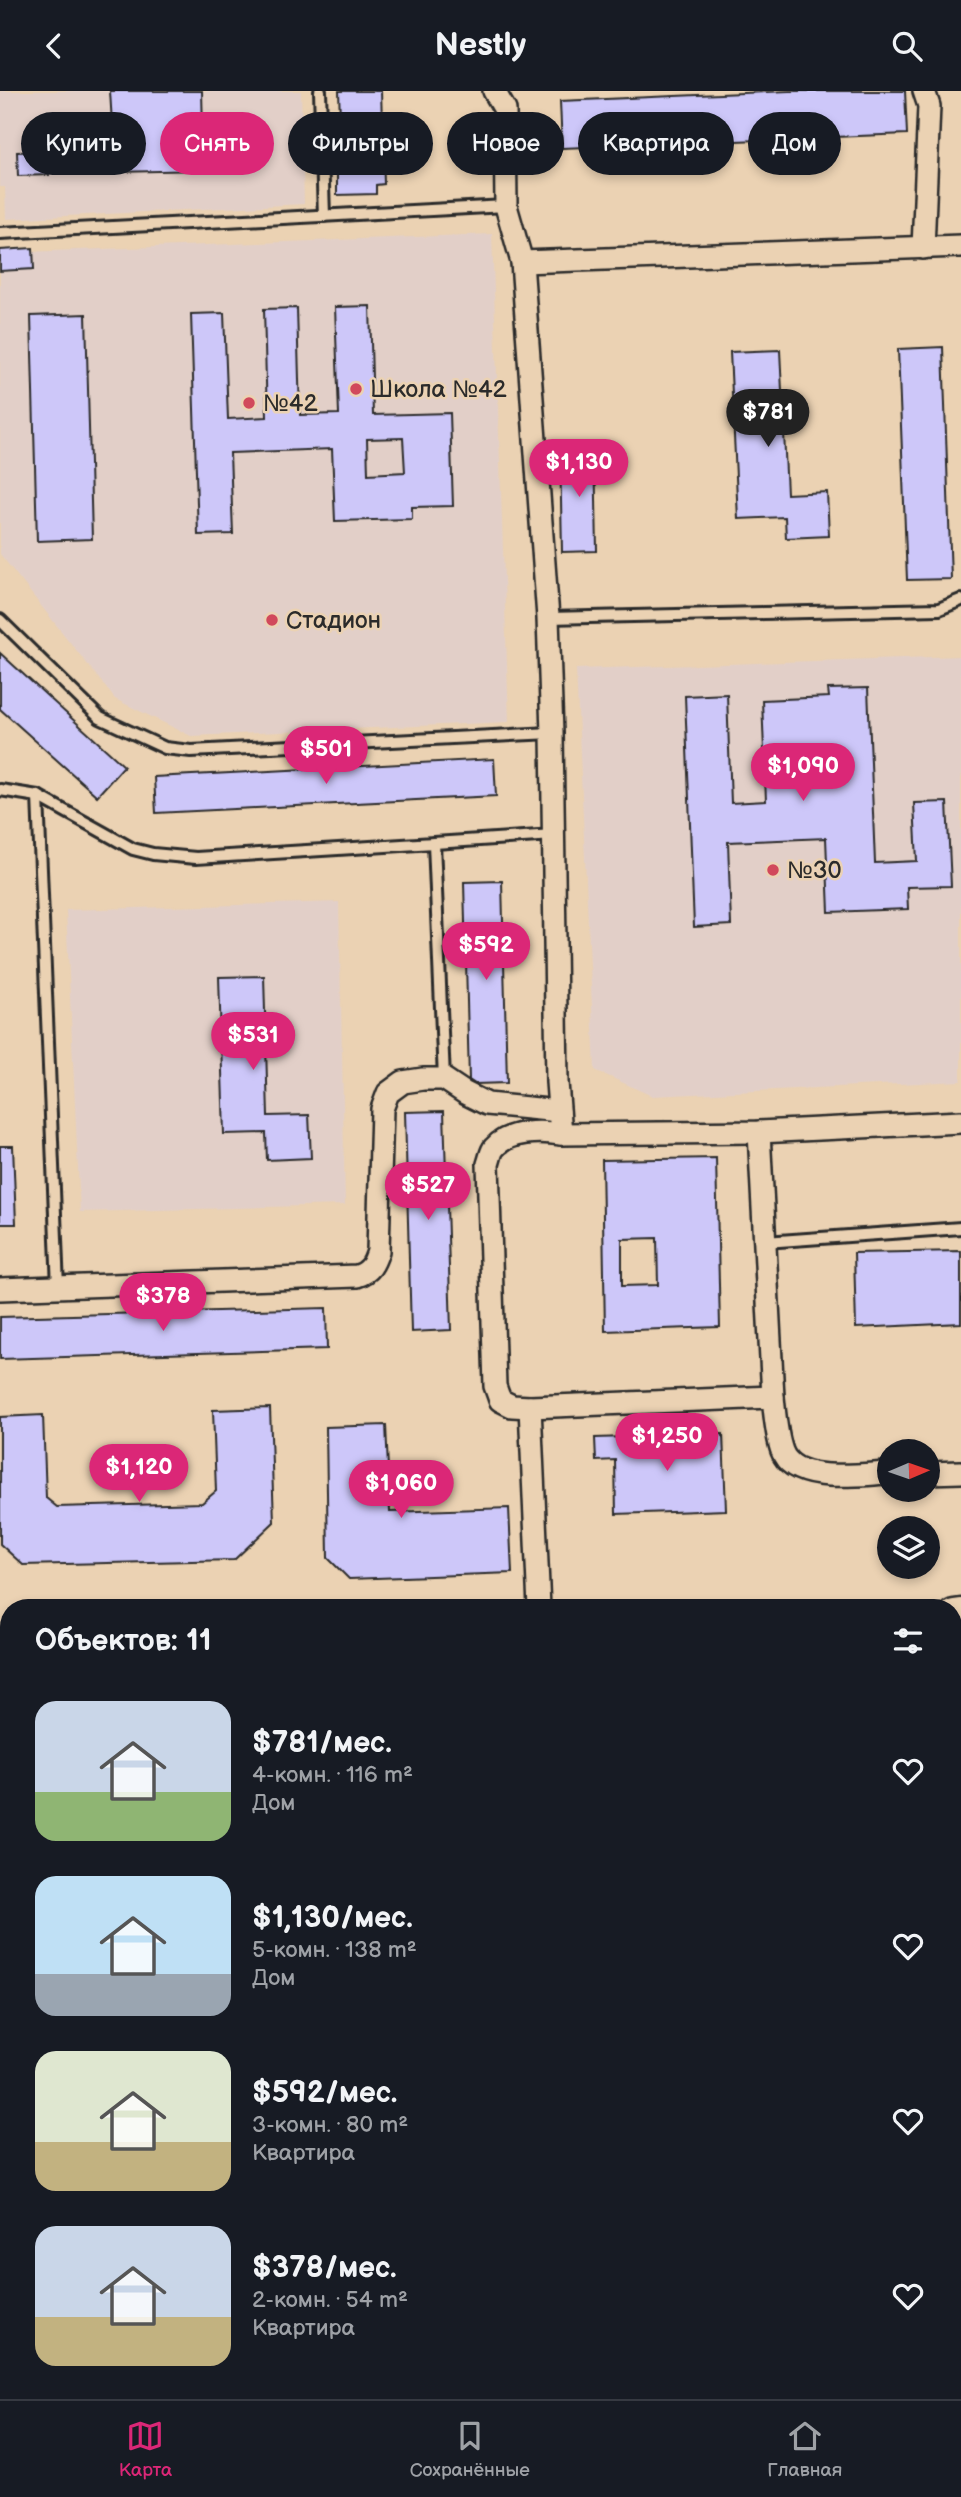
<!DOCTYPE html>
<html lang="ru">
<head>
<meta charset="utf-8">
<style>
  :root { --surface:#171b24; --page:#242831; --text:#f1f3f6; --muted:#9ea1a6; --line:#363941; --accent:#db2777 }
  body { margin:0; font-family:"Balsamiq Sans",sans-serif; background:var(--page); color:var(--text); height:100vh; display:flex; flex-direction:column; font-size:26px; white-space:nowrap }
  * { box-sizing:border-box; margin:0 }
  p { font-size:23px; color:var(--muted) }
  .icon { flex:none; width:38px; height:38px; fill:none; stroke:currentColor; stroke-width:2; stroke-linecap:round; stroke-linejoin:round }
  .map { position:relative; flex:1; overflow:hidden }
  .panel { position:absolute; left:0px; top:1508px; width:962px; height:800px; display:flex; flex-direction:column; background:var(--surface); border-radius:28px 28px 0 0; box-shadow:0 4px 10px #0003 }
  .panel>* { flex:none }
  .hud { position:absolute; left:21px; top:21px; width:920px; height:63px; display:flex; gap:14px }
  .needle { width:46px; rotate:88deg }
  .fabs { position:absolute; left:877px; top:1348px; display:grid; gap:14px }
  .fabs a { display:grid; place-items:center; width:63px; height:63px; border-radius:50%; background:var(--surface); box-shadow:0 4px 10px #0003; font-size:35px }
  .price { position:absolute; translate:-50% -60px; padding:0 16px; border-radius:24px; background:var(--accent); color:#fff; font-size:23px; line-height:46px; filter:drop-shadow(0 2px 4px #0008) }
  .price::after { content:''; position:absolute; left:50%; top:42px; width:21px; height:16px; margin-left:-10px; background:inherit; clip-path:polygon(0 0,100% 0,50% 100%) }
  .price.selected { background:#222; color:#fff }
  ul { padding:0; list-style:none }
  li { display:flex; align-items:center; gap:21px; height:175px; padding:0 35px }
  li span { display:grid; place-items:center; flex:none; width:196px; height:140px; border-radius:21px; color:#555 }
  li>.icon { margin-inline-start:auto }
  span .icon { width:84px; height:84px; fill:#fffc; stroke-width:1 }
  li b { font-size:30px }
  h2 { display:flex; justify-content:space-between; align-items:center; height:84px; padding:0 35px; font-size:30px }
  .pill { padding:0 24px; border-radius:32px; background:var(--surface); box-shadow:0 4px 10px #0003; font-size:24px; line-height:63px }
  .pill.selected { background:var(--accent); color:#fff }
  header { display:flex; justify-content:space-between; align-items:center; height:91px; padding:0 35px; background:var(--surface); font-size:32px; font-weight:600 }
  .dock { display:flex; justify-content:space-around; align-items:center; height:98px; border-top:2px solid var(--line); background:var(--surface); font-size:19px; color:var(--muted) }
  .dock a { display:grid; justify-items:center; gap:4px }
  .dock .selected { color:var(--accent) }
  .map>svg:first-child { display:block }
  .built { fill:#e2cfc8 }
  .water { fill:#85d5e1; stroke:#619198; stroke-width:2 }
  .building { fill:#cdc7f9; stroke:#2b2b2b; stroke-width:2; fill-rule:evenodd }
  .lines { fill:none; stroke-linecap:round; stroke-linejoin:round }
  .lane-casing { stroke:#2b2b2b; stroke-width:16 }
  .street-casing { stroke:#2b2b2b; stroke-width:26 }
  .secondary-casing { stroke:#2b2b2b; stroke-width:35 }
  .lane { stroke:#ebd2b3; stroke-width:10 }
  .street { stroke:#ebd2b3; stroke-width:21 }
  .secondary { stroke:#ebd2b3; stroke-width:30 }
  .poi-dot { fill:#d1495b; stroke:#ebd2b3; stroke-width:2.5 }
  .labels { text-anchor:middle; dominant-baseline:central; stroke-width:5; stroke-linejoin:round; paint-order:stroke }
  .poi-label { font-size:24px; fill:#2b2b2b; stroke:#ebd2b3; text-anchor:start }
</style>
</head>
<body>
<header><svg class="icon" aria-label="back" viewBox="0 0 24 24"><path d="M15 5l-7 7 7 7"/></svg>Nestly<svg class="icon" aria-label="search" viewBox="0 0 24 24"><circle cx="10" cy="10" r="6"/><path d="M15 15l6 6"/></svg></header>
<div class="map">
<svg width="961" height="2308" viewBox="0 0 961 2308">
  <rect width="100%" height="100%" fill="#ebd2b3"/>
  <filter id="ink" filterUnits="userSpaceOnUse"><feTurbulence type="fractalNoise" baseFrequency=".0143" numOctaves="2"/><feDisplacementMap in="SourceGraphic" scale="14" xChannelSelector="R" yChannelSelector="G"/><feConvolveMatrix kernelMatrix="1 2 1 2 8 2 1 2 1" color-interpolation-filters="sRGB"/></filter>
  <g filter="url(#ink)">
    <g class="built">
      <polygon points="0,0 301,0 304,113 6,128 5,96 0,96"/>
      <polygon points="492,143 509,631 191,645 115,608 0,463 0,162"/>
      <polygon points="961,565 961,990 652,1005 595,979 576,578"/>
      <polygon points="339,811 345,1114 80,1121 66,819"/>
    </g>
    <g class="water">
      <polygon points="954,1614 961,1614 961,1734 954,1736"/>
      <polygon points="9,1653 9,1700 0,1701 0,1654"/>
      <polygon points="961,1825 961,1894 954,1894 954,1834"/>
      <polygon points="0,1854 9,1856 9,1928 0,1928"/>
    </g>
    <g class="building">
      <polygon points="110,0 202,0 204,79 115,81"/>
      <polygon points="339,0 381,0 384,93 376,94 376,103 337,104 337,80 342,80"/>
      <polygon points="789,0 905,0 907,43 562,57 560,10"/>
      <polygon points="48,60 49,84 18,85 17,61"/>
      <polygon points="33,157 34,178 0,180 0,159"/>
      <path d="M370 215 373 324 450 322 453 415 412 416V428L335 430 332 358 230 362 233 443 198 444 191 223 224 222 228 328 267 326 264 218 297 217 300 324 339 323 335 216ZM403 347 405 381 368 383 367 348Z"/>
      <polygon points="86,223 92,448 37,450 31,225"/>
      <polygon points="943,256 951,488 907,489 898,258"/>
      <polygon points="780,259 787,403 827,401 829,445 786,447 785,426 738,428 730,261"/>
      <polygon points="595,356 597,460 562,461 560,357"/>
      <polygon points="0,562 124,675 97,705 0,618"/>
      <polygon points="868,597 875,772 917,770 914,712 947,711 951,795 907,796 908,818 829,821 826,747 728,751 731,834 694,836 685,605 727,603 731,712 766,710 762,609 829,606 828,598"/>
      <polygon points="494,668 496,705 156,722 154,686"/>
      <polygon points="502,790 507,992 475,993 469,989 464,791"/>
      <polygon points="264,885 268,1025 309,1024 311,1067 267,1069 266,1042 224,1043 219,886"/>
      <polygon points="444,1020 451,1239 411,1241 405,1021"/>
      <polygon points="0,1055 13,1055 16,1133 0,1133"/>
      <path d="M716 1067 720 1236 605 1240 602 1069ZM657 1147 658 1194 622 1195V1148Z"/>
      <polygon points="961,1160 961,1232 856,1237 854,1162"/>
      <polygon points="326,1217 327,1258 0,1268 0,1226"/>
      <polygon points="270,1317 274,1431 234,1469 23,1474 0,1453 0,1326 43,1324 46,1407 57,1416 202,1412 216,1400 213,1319"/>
      <polygon points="386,1334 390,1421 509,1417 512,1482 349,1488 328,1467 326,1336"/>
      <polygon points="723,1343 726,1419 616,1423 615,1369 596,1370 595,1347"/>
    </g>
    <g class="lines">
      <g class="lane-casing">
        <g id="lane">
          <polyline points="320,0 324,125"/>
          <polyline points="0,142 506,115"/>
          <polyline points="548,527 939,518 961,509"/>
          <polyline points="0,529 100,627 165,657 191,660 552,642"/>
          <polyline points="0,699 38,705 133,758 153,763 196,767 434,752"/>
          <polyline points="38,705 58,1197"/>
          <polyline points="444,988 434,752 554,744"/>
          <polyline points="765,1151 961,1137"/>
          <polyline points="738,2300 740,2308"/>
        </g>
      </g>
      <g class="street-casing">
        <g id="street">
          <polyline points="494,0 505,19 506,115 522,171 548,527 552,642 557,991 561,1043 759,1041 961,1031"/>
          <polyline points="923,157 929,15 924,0"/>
          <polyline points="522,171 961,155"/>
          <polyline points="759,1041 773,1306"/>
          <path d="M561 1043C541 1040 509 1039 494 1057 491 1060 490 1068 488 1073L495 1295 500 1309 512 1315 530 1316 773 1306C775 1324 776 1343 782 1360 794 1394 861 1383 889 1382"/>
          <path d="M0 1198 357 1185C370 1181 374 1173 378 1160L382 1018 388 1002 403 991 423 988H444L465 1002 487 1013 559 1020"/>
          <polyline points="530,1316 539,1517"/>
          <polyline points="928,1382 961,1381"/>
          <polyline points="465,2300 467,2308"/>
        </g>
      </g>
      <g class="secondary-casing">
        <g id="secondary">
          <polyline points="954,1524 961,1523"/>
          <polyline points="954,1555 961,1555"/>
          <polyline points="0,1556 9,1556"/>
          <polyline points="0,1596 9,1596"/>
        </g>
      </g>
      <use href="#lane" class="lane"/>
      <use href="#street" class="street"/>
      <use href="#secondary" class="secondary"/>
    </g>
  </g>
  <g class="poi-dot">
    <circle cx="356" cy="298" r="7"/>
    <circle cx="249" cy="312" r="7"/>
    <circle cx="272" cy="529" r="7"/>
    <circle cx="773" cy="779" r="7"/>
  </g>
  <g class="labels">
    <g class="poi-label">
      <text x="370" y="298">Школа №42</text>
      <text x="263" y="312">№42</text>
      <text x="286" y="529">Стадион</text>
      <text x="787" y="779">№30</text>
    </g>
  </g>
</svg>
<div class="fabs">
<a><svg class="needle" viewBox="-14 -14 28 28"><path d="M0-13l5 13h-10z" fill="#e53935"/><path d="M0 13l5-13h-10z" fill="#9ea1a6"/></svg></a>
<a><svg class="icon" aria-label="layers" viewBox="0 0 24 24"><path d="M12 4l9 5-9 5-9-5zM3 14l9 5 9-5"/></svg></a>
</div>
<b class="price selected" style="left:768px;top:358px">$781</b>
<b class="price" style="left:579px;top:408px">$1,130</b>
<b class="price" style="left:326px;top:695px">$501</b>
<b class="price" style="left:803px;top:712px">$1,090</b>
<b class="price" style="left:486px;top:891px">$592</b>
<b class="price" style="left:253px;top:981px">$531</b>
<b class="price" style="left:428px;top:1131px">$527</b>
<b class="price" style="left:163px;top:1242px">$378</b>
<b class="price" style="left:667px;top:1382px">$1,250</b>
<b class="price" style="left:139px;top:1413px">$1,120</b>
<b class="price" style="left:401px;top:1429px">$1,060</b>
<div class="hud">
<a class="pill">Купить</a>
<a class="pill selected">Снять</a>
<a class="pill">Фильтры</a>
<a class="pill">Новое</a>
<a class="pill">Квартира</a>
<a class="pill">Дом</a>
</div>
<section class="panel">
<h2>Объектов: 11<svg class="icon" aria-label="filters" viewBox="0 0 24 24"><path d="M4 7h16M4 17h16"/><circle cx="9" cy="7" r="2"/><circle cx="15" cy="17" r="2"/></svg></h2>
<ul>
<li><span style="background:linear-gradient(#c9d6e8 65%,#8fb573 0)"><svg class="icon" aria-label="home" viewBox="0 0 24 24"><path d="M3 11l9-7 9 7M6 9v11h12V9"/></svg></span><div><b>$781/мес.</b><p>4-комн. · 116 m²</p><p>Дом</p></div><svg class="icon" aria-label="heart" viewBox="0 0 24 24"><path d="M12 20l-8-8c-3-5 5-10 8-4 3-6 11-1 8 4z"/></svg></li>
<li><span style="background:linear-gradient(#bfe0f5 70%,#9aa5b1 0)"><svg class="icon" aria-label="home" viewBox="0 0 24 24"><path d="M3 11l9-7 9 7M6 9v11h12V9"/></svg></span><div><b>$1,130/мес.</b><p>5-комн. · 138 m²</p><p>Дом</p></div><svg class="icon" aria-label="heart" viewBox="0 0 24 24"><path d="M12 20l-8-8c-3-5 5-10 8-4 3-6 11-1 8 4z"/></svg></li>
<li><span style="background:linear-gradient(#dfe7d0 65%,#c2b280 0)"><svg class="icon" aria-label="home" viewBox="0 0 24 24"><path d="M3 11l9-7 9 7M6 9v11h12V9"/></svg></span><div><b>$592/мес.</b><p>3-комн. · 80 m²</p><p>Квартира</p></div><svg class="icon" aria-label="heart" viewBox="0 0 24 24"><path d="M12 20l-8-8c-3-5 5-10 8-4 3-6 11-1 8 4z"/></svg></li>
<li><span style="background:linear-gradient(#c9d6e8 65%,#c2b280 0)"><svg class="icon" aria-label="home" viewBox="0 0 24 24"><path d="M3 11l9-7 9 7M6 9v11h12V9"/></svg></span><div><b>$378/мес.</b><p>2-комн. · 54 m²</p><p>Квартира</p></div><svg class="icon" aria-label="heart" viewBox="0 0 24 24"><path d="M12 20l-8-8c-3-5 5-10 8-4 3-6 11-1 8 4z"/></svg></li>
</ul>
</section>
</div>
<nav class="dock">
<a class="selected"><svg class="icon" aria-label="map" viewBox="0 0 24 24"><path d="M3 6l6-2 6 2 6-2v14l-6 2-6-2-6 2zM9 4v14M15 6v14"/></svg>Карта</a>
<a><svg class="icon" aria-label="saved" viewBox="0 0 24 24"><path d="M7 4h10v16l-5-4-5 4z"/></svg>Сохранённые</a>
<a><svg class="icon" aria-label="home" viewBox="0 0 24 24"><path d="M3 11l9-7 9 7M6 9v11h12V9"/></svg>Главная</a>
</nav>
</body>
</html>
